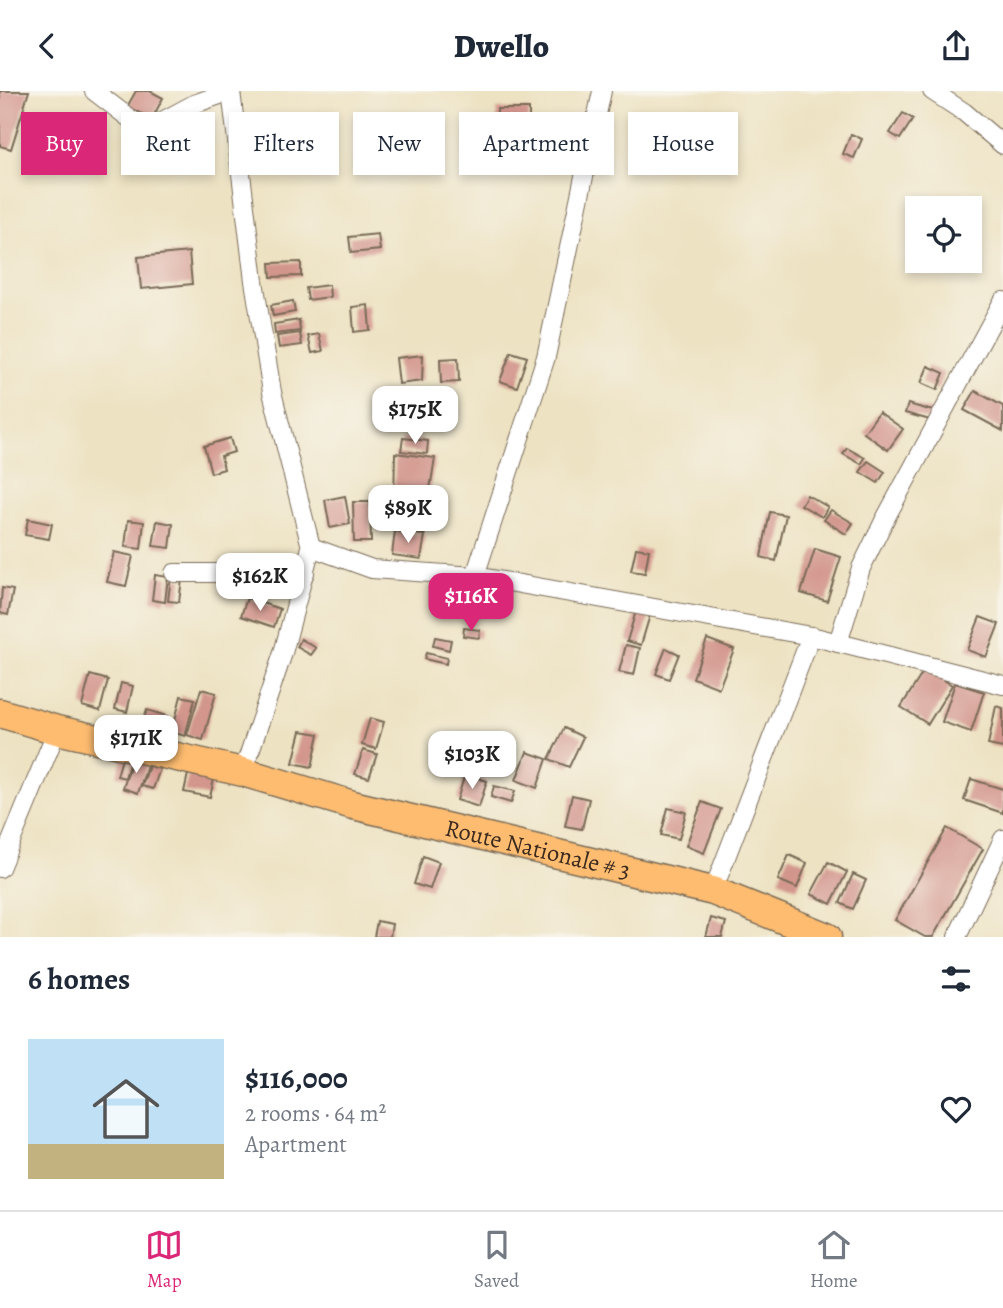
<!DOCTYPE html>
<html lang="en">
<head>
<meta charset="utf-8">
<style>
  :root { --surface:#fff; --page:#f2f2f3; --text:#1f2937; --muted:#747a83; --line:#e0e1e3; --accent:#db2777 }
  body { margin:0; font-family:Alegreya,serif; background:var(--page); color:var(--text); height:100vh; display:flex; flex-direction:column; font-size:26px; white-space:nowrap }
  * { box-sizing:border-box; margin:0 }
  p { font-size:23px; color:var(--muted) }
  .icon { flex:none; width:38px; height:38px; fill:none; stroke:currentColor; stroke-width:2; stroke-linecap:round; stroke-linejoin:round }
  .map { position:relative; height:846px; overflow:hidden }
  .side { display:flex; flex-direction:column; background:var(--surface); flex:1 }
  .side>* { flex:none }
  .top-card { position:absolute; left:21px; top:21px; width:962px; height:63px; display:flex; gap:14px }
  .controls { position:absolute; left:905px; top:105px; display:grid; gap:14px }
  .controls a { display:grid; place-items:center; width:77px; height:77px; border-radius:0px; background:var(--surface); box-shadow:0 4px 10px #0003; font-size:35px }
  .price { position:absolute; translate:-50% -60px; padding:0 16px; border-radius:14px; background:#fff; color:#222; font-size:23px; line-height:46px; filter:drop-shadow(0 2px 4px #0008) }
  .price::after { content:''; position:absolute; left:50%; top:42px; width:21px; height:16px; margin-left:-10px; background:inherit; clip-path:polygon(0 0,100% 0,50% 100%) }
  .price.on { background:var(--accent); color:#fff }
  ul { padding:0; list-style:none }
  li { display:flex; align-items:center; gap:21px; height:175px; padding:0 28px }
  li span { display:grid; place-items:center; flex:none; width:196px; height:140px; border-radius:0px; color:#555 }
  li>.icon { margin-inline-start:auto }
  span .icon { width:84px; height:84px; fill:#fffc; stroke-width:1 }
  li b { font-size:30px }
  h2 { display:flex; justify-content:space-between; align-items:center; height:84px; padding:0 28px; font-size:30px }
  .chip { padding:0 24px; border-radius:0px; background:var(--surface); box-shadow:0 4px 10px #0003; font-size:24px; line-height:63px }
  .chip.on { background:var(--accent); color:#fff }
  header { display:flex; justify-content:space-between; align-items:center; height:91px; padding:0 28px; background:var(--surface); font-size:32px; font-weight:800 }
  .tabs { display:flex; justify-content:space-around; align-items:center; height:98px; border-top:2px solid var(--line); background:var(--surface); font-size:19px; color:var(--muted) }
  .tabs a { display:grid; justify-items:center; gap:4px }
  .tabs .on { color:var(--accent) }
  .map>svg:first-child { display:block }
  .building { fill:#d3968d }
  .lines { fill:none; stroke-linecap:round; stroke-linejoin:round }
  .minor-casing { stroke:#796a57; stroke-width:20 }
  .primary-casing { stroke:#796a57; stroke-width:31 }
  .minor { stroke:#fff; stroke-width:18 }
  .primary { stroke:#fdbc70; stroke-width:28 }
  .labels { text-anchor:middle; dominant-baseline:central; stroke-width:5; stroke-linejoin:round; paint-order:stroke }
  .street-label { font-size:24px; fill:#3b2a1e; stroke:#f7f3e8 }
</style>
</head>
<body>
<header><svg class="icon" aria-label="back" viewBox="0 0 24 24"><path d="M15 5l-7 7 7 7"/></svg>Dwello<svg class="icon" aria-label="share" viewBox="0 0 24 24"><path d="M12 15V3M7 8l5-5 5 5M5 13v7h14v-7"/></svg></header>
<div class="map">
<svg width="1003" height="846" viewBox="0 0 1003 846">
  <rect width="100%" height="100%" fill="#f7f3e8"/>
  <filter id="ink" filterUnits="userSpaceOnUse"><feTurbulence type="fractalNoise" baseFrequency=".0143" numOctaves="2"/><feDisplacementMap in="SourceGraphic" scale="14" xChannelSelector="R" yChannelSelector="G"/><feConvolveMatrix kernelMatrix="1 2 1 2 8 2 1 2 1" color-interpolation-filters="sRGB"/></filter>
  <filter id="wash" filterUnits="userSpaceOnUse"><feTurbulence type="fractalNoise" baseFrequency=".00686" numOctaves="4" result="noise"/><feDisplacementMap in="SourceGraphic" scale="28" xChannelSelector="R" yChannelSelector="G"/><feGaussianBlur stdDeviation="1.57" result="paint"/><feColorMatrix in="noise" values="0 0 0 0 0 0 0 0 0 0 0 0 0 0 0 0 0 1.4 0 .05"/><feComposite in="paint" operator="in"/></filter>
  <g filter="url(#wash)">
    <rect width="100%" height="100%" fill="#ede2c2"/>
    <g id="blocks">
      <g class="building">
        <polygon points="0,0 29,0 11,58 0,55"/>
        <polygon points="136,0 150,0 163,7 152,28 127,16"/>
        <polygon points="497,18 529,18 529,33 497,34"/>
        <polygon points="903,22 913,28 900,48 890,42"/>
        <polygon points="851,43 862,48 854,67 843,63"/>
        <polygon points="378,143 380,159 351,162 349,146"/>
        <polygon points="189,161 192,193 141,198 138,166"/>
        <polygon points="301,171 301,185 271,186 270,172"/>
        <polygon points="329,194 330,206 308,209 306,197"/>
        <polygon points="293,210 295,221 273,225 271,214"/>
        <polygon points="368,214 370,239 354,241 352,216"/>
        <polygon points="299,229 300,240 275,243 274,233"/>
        <polygon points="300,242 302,254 279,257 277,245"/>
        <polygon points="319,243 323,260 312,262 308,245"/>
        <polygon points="511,261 527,266 517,296 500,290"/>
        <polygon points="423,264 422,290 399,293 396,267"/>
        <polygon points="458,267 459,291 441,292 440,268"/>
        <polygon points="928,275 944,282 937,299 921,292"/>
        <polygon points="975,300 1003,315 1003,340 964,319"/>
        <polygon points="908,313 933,320 930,329 905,322"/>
        <polygon points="879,321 903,338 888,359 864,342"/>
        <polygon points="230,347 234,361 221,365 224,378 211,382 204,355"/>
        <polygon points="403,347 428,350 427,363 401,360"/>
        <polygon points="847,357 865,367 861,373 843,363"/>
        <polygon points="395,362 435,367 423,442 398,438 403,412 394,411"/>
        <polygon points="868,370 885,381 878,392 860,381"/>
        <polygon points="807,404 828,416 822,426 801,414"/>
        <polygon points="345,405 350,433 330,437 325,409"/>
        <polygon points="353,411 370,411 371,451 354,451"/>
        <polygon points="831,419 853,432 846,443 824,429"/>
        <polygon points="770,421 786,424 776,470 761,466"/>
        <polygon points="28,428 52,433 49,448 25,444"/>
        <polygon points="128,429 144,431 141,458 125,456"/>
        <polygon points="157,430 173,433 170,457 153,455"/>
        <polygon points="395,440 425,444 421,468 392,464"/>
        <polygon points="636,457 649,459 645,482 631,480"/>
        <polygon points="815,458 841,466 827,510 801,502"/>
        <polygon points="114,461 133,465 126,495 107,491"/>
        <polygon points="155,484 168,486 165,511 152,509"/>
        <polygon points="171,486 182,488 179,511 168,510"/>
        <polygon points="2,497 13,499 8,524 0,522"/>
        <polygon points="247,507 280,518 274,536 241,525"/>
        <polygon points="636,520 650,524 641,554 627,550"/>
        <polygon points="980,526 999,533 986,566 967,559"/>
        <polygon points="464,537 480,539 479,547 463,545"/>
        <polygon points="435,546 451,549 449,559 433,555"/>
        <polygon points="301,548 316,557 311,564 297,556"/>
        <polygon points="707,548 734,558 719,597 693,587"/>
        <polygon points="626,554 640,557 634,584 619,581"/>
        <polygon points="666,557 679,563 669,588 656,583"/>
        <polygon points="426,562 447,567 446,573 424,568"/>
        <polygon points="925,578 952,594 928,633 901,616"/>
        <polygon points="90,584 108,589 100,620 82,615"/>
        <polygon points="121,592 133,595 127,621 115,618"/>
        <polygon points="955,592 984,601 971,641 942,631"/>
        <polygon points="201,598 216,602 203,649 187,644"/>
        <polygon points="181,605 195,608 185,645 172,641"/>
        <polygon points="996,615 1003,617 1003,657 988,654"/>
        <polygon points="147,619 167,625 162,639 142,633"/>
        <polygon points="370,627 384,631 376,658 362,654"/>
        <polygon points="564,637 583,646 569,676 549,668"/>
        <polygon points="301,640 319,643 312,676 293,672"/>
        <polygon points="363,659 377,663 369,687 355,683"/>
        <polygon points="527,661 547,668 537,697 516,689"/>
        <polygon points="123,664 131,667 125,687 117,685"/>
        <polygon points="133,667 148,672 138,702 123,697"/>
        <polygon points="149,675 160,678 153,698 142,695"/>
        <polygon points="188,683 214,688 210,706 184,701"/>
        <polygon points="465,683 487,690 479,716 457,709"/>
        <polygon points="971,688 1003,698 1003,722 964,709"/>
        <polygon points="494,695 515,700 511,712 491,706"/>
        <polygon points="572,704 589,708 582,738 565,735"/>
        <polygon points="702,711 721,718 704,762 686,755"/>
        <polygon points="668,717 686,721 679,748 661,744"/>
        <polygon points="947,737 983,758 933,846 925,846 895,829"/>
        <polygon points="789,764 807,772 797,797 778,789"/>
        <polygon points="423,765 439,771 430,798 414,793"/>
        <polygon points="828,771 847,781 831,813 811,803"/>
        <polygon points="853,783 866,789 853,818 840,812"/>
        <polygon points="711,827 726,831 722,846 706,846"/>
        <polygon points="377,830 392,833 390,846 374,846"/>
      </g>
    </g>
  </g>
  <g filter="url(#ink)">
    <use href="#blocks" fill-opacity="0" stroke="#796a57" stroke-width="2"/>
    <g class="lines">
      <g class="minor-casing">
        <g id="minor">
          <polyline points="94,0 133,30 153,35 194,13 231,0"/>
          <polyline points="231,0 254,190 272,301 311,456 283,562 243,681"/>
          <polyline points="932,0 964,21 1003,54"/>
          <polyline points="311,456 372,478 475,485 811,545 1003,594"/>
          <polyline points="174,482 305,482"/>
          <polyline points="475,485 546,266 602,0"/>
          <polyline points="838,552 861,477 885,428 1003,210"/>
          <polyline points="0,777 57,639"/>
          <polyline points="713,800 811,545"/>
          <polyline points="957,846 1003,748"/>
        </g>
      </g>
      <g class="primary-casing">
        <g id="primary">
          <path id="s1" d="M0 622 57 639 243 681 353 714 713 800 827 846"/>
        </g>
      </g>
      <use href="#minor" class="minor"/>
      <use href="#primary" class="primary"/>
    </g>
  </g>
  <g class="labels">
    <g class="street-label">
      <text stroke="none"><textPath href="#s1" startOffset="555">Route Nationale # 3</textPath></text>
    </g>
  </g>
</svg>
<div class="controls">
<a><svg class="icon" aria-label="locate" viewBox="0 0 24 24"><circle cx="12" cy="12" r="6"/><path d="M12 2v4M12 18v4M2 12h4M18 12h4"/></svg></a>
</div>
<b class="price" style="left:415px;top:355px">$175K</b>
<b class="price" style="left:408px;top:454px">$89K</b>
<b class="price" style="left:260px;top:522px">$162K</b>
<b class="price on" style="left:471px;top:542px">$116K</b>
<b class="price" style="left:136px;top:684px">$171K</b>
<b class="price" style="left:472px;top:700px">$103K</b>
<div class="top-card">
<a class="chip on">Buy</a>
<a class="chip">Rent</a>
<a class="chip">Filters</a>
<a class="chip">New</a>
<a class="chip">Apartment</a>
<a class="chip">House</a>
</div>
</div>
<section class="side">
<h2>6 homes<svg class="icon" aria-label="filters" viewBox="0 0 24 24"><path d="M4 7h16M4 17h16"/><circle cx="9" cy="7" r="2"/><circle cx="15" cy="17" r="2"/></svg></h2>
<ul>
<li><span style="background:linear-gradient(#bfe0f5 75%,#c2b280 0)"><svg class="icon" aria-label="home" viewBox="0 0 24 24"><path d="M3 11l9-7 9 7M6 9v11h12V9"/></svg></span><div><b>$116,000</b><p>2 rooms · 64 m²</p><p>Apartment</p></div><svg class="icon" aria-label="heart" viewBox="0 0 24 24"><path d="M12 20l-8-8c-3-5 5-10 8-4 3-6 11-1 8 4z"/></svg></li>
</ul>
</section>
<nav class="tabs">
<a class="on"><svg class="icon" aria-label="map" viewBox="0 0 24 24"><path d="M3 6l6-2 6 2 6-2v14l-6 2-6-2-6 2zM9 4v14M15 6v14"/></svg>Map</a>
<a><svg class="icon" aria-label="saved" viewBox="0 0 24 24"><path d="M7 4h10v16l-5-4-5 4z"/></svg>Saved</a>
<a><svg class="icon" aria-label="home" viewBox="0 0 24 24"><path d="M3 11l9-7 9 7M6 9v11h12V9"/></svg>Home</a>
</nav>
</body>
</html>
